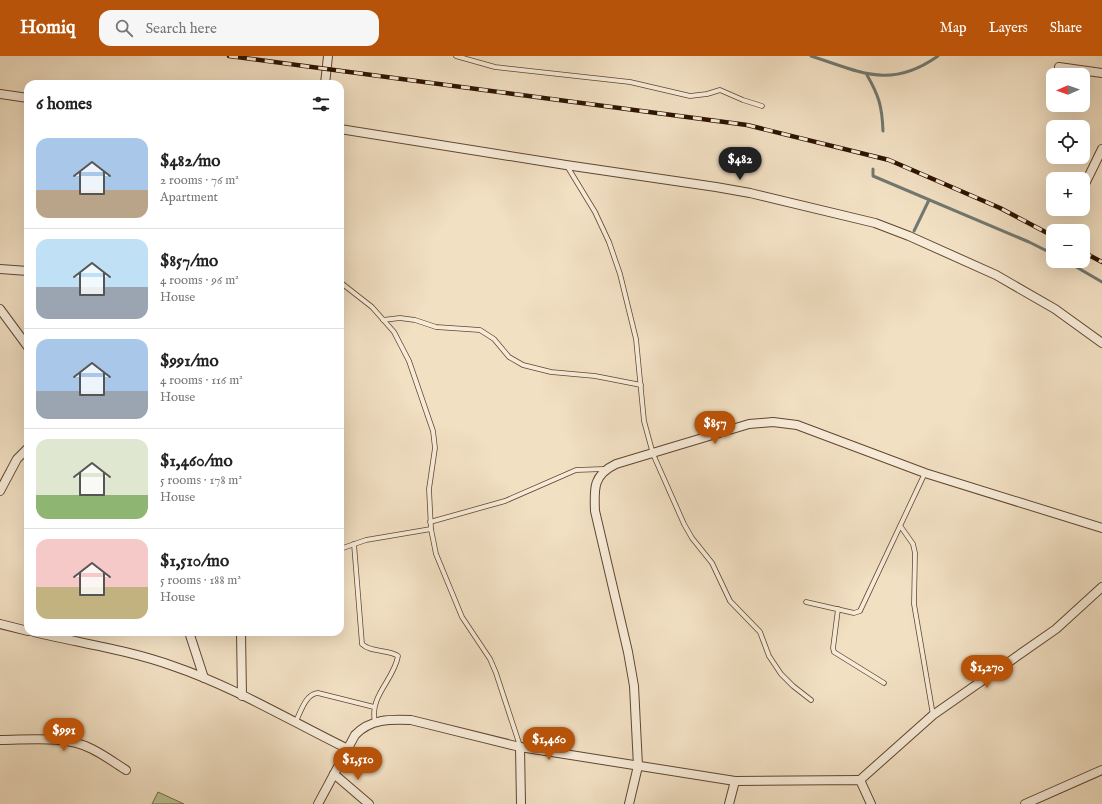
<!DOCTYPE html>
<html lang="en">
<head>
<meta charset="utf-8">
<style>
  :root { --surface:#fff; --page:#f6f6f6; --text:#222; --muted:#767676; --line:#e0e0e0; --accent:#b45309 }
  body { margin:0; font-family:"IM FELL English",serif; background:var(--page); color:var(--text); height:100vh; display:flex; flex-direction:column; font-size:15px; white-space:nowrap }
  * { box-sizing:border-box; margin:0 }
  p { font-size:13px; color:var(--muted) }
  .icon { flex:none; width:22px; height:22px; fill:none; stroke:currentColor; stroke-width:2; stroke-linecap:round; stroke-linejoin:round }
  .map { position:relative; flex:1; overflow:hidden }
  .panel { position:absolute; left:24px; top:24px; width:320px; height:556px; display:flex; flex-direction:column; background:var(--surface); border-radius:12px; box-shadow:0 4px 16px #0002 }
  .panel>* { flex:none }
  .needle { width:26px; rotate:268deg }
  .controls { position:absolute; left:1046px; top:12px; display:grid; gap:8px }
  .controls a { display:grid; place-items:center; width:44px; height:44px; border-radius:8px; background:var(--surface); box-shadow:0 4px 16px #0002; font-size:20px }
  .price { position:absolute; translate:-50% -34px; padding:0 9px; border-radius:14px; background:var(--accent); color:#fff; font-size:13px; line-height:26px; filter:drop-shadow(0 1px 2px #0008) }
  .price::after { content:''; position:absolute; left:50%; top:24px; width:12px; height:9px; margin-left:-6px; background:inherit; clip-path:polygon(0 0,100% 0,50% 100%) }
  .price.on { background:#222; color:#fff }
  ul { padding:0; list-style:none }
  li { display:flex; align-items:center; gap:12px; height:100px; padding:0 12px }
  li+li { border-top:1px solid var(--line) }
  li span { display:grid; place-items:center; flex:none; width:112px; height:80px; border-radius:12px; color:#555 }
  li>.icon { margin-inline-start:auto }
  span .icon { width:48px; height:48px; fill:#fffc; stroke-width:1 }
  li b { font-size:17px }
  h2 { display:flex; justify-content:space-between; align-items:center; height:48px; padding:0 12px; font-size:17px }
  header { display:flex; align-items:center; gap:24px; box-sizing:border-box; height:56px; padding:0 20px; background:var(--accent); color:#fff }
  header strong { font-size:19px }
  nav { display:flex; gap:22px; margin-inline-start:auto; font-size:14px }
  .search { width:280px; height:36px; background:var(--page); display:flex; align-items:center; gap:10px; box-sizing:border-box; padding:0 14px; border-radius:12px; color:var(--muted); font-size:15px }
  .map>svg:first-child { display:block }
  .grass { fill:#bec191; stroke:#766a48 }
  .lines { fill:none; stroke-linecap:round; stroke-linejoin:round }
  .stream { stroke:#717871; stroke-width:3 }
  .lane-casing { stroke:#604631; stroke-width:5.5 }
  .street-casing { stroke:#604631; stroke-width:10 }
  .lane { stroke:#f7ebd8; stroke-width:4 }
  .street { stroke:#f7ebd8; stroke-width:8 }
  .rail-casing { stroke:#2f1300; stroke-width:4.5 }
  .rail { stroke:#f7ebd8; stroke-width:3; stroke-dasharray:9; stroke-linecap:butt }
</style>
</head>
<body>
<header>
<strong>Homiq</strong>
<div class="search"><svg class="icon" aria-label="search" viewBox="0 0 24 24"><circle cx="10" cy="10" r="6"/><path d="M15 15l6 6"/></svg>Search here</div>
<nav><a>Map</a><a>Layers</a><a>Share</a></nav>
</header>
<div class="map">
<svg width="1102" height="748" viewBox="0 0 1102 748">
  <rect width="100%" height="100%" fill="#f2e0c3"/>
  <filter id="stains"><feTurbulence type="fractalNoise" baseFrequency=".005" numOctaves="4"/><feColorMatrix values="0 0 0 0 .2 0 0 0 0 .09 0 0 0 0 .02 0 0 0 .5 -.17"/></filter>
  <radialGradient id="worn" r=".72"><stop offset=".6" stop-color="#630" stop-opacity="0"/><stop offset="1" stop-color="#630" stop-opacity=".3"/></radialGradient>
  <polygon class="grass" points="158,736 184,748 152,748"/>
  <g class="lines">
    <g class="stream">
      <path d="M811 0C861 16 890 34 938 0"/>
      <path d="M867 19C879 40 882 50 883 75"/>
      <polyline points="873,113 873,120 1029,186 1053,198"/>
      <polyline points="914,175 929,144"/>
      <polyline points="1066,205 1102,226"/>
    </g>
    <g class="lane-casing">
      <g id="lane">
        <polyline points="456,0 495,11 630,26 690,40 707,38 720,34 743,44 762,50"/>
        <polyline points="567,110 595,156 609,186 620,218 636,283 644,365 653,398 684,468 692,482 712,507 730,545 760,576 769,600 781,618 793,630 811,644"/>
        <polyline points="340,226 372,251 394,276 409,305 433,375 435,392 429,433 431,473 436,498 462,561 490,603 496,617 520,690"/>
        <polyline points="383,264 400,262 415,264 436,271 480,274 494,283 509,301 523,309 551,316 595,320 641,329"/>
        <polyline points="430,466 505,445 576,414 604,413"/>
        <polyline points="901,471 913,488 915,497 914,548 933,659"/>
        <path d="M354 488 362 588C371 597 388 593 398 600 394 624 369 640 375 666"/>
        <polyline points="340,493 366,484 431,473"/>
        <polyline points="806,546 854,557 860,555 925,417"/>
        <polyline points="838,553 833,592 834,596 884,627"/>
        <path d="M295 667C301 656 305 638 318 637L374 651"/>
      </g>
    </g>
    <g class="street-casing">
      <g id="street">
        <polyline points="1059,11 1102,17"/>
        <polyline points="325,28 328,0"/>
        <polyline points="0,38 28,42"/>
        <polyline points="340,73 566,109 716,131 750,137 875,167 909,180 996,219 1055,253 1102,287"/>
        <polyline points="1083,132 1102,93"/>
        <polyline points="0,213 28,215"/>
        <polyline points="0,253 28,291"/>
        <polyline points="0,435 17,403 28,392"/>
        <polyline points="0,568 28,575"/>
        <path d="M34 576C80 587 128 594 173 610 232 630 291 665 348 693"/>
        <polyline points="189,576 204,622"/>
        <polyline points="241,576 242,640"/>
        <path d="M0 684C29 684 65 679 92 693 104 699 115 707 126 714"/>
        <polyline points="520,691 521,748"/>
        <polyline points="334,718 369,748"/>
        <polyline points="860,724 933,659 1056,573 1102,531"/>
        <path d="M318 748 355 679C370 663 390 663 411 664L520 691 735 725 860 724 871 748"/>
        <path d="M629 748 638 710 634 630 628 596 595 455C594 432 593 419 616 408L749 368 773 366 797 369 925 417 1102 472"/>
        <polyline points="729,748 735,725"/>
        <polyline points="1025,748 1102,714"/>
      </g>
    </g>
    <use href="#lane" class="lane"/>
    <use href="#street" class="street"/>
    <g class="rail-casing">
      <g id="rail">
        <polyline points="229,0 747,69 889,104 1000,152 1053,180"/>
        <polyline points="1083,196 1102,206"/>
      </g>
    </g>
    <use href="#rail" class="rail"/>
  </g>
  <rect width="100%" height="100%" filter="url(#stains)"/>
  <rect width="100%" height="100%" fill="url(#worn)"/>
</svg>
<div class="controls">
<a><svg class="needle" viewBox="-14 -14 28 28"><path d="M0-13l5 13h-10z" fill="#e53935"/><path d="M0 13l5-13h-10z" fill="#767676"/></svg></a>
<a><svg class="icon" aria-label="locate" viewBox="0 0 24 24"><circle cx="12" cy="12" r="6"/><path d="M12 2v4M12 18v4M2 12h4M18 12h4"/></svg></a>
<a>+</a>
<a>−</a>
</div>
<b class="price on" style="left:740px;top:125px">$482</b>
<b class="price" style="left:715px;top:389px">$857</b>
<b class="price" style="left:987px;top:633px">$1,270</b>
<b class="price" style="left:64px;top:696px">$991</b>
<b class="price" style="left:549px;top:705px">$1,460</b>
<b class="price" style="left:358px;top:725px">$1,510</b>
<section class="panel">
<h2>6 homes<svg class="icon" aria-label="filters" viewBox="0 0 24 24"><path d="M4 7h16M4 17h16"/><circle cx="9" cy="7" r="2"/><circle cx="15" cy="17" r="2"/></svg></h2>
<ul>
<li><span style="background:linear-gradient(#a9c7e8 65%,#b9a48a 0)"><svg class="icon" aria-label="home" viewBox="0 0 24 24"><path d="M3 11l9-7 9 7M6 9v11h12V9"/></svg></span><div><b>$482/mo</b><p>2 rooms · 76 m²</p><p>Apartment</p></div></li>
<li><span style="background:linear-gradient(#bfe0f5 60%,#9aa5b1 0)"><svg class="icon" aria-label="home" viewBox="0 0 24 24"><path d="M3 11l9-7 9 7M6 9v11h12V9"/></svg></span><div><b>$857/mo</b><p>4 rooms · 96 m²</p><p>House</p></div></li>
<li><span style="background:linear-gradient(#a9c7e8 65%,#9aa5b1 0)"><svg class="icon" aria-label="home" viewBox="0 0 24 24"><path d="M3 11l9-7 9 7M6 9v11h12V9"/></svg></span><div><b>$991/mo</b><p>4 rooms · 116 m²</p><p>House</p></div></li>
<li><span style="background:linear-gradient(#dfe7d0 70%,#8fb573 0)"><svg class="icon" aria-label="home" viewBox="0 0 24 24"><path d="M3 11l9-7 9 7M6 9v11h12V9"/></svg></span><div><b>$1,460/mo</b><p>5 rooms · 178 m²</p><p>House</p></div></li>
<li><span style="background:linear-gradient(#f6c9c9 60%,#c2b280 0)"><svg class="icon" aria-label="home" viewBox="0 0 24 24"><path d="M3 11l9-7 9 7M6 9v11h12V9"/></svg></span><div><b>$1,510/mo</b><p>5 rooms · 188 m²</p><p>House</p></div></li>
</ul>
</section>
</div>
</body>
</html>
